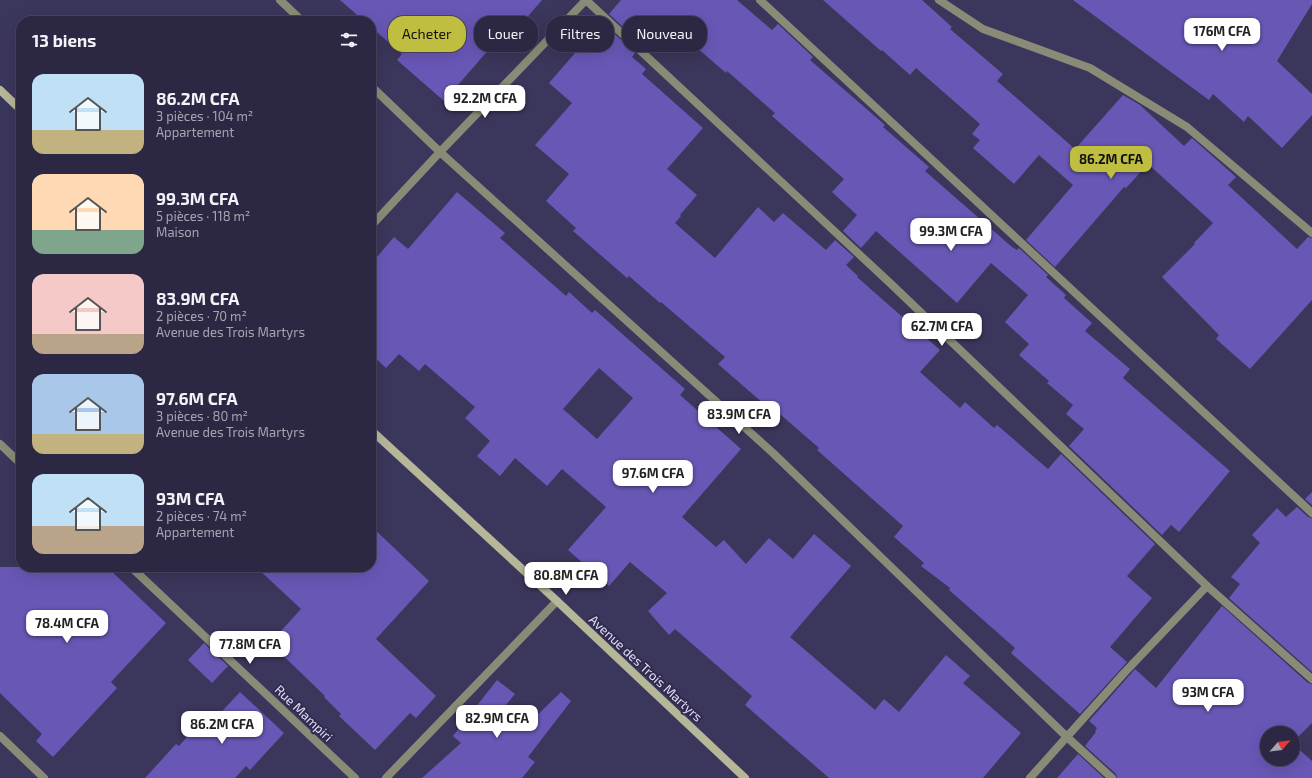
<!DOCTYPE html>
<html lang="fr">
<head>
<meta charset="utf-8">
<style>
  :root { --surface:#2c2844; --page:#34304b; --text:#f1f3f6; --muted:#a6a6b2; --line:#48445d; --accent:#bfbe41 }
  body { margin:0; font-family:"Exo 2",sans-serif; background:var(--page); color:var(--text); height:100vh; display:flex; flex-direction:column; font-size:15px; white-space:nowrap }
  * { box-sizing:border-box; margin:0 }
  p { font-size:13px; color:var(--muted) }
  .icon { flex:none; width:22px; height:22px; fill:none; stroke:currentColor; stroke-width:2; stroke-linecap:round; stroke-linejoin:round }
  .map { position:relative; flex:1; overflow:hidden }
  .panel { position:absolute; left:16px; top:16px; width:360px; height:556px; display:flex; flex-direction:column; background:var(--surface); border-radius:16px; box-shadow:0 4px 16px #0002,0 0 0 1px var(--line) }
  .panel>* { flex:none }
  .top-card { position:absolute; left:388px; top:16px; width:380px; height:36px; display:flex; gap:8px }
  .needle { width:26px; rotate:62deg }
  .buttons { position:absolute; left:1260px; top:726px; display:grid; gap:8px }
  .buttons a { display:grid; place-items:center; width:40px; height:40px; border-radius:50%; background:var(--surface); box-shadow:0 4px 16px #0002,0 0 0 1px var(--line); font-size:20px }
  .price { position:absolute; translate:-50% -34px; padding:0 9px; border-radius:8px; background:#fff; color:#222; font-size:13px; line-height:26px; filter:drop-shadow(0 1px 2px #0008) }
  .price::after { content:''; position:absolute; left:50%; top:24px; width:12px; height:9px; margin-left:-6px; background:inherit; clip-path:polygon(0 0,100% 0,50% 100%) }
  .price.active { background:var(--accent); color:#111 }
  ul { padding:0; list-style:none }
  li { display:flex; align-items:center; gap:12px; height:100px; padding:0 16px }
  li span { display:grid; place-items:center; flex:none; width:112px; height:80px; border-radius:12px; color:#555 }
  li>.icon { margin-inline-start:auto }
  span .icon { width:48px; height:48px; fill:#fffc; stroke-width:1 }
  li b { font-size:17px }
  h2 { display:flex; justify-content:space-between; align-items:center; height:48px; padding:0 16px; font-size:17px }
  .tag { padding:0 14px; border-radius:16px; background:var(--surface); box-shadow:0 4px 16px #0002,0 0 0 1px var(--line); font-size:14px; line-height:36px }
  .tag.active { background:var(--accent); color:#111 }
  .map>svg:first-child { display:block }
  .building { fill:#6957b6; fill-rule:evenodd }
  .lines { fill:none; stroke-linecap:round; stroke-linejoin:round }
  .lane { stroke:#8a8b77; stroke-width:8 }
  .street { stroke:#8a8b77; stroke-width:8 }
  .secondary { stroke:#b6b798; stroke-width:8 }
  .labels { text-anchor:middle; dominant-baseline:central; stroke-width:4; stroke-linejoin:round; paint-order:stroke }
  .street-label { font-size:13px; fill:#e0dff6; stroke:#312b50 }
</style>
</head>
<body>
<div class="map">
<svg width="1312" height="778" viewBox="0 0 1312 778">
  <rect width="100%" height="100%" fill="#3b365b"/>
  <g class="building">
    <polygon points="340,0 542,0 510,37 504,32 444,101 397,60 402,54 371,27 371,21 364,21"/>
    <polygon points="621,0 737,0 772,30 778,24 813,57 810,60 885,125 883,127 929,167 925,171 1012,247 1017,250 1019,248 1048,275 1046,277 1066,295 1064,298 1092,323 1085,331 1130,369 1123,378 1230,471 1179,532 1171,525 1162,535 1069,446 1084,429 1066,414 1073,405 1047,383 1049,381 1019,355 1029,344 1005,322 1028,295 991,263 957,303 876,231 861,248 843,231 857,215 832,192 844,179 772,116 775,113 727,71 726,73 665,20 642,45 609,14"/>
    <polygon points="823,0 922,0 952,27 950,29 1003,74 997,81 1075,149 1123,95 1140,105 1184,146 1192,138 1236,177 1228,185 1297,249 1308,237 1312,238 1312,300 1250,369 1216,339 1219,335 1162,277 1195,244 1194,243 1213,223 1148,164 1126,188 1124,187 1055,267 1026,240 1073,185 1039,155 1014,184 973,148 980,140 972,134 980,124 916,68 910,75 882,50 881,51"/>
    <polygon points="1073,0 1312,0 1312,4 1277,61 1312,94 1312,115 1282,148 1248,116 1244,122 1213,94 1209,100"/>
    <polygon points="602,22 635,53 632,57 646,69 642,74 703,128 667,169 697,195 680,215 681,216 675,223 715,258 758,207 774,222 783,213 826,250 835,240 854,257 846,265 858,276 857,277 940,350 920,372 960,408 965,402 994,428 997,425 1048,469 1061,454 1155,544 1127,576 1152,598 1110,647 1127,662 1080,714 1011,653 1015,648 949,590 950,588 921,566 924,563 894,537 903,526 817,450 819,448 774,409 772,411 718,364 725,357 661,302 660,303 629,276 627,278 573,231 576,228 546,201 569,174 535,145 572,103 549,83"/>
    <path d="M457 192 505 233 500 238 566 296 569 292 592 313 595 310 685 389 680 395 741 449 682 517 716 547 724 540 746 564 769 538 793 559 814 534 851 566 790 637 875 710 884 699 899 712 946 655 970 676 963 683 1021 733 983 778H829L745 705 752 696 675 629 669 635 648 611 667 593 630 562 609 586 568 550 606 507 562 469 547 486 515 458 500 476 477 456 490 441 465 418 475 407 425 364 419 371 399 354 386 368 371 354V264L394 237 408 249ZM599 368 633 398 597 439 563 409Z"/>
    <polygon points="1312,492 1312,505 1305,499"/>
    <polygon points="1297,507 1308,517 1312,518 1312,672 1229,598 1240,584 1231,577 1260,543 1252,535 1277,508 1286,517"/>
    <polygon points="371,526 429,581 376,639 436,696 416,718 410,713 375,750 339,716 341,714 324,697 325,696 270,643 301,609 256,567 371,567"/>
    <polygon points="0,567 107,567 166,623 111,682 117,688 53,757 36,741 42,734 0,693"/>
    <polygon points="1222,606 1308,683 1312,684 1312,723 1293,742 1293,733 1267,733 1267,759 1293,759 1293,744 1312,761 1312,778 1117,778 1116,774 1085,746 1096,732 1095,731 1097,728 1089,721 1135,669 1156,688"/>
    <polygon points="204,643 228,666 212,683 188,660"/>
    <polygon points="497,680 515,694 505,706 526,726 561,692 571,701 528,757 535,762 522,778 422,778 461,743 453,736"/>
    <polygon points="240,692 284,733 250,770 246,766 235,778 145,778 176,744 179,746 193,730 199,736"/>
    <polygon points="1078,754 1104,778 1057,778"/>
  </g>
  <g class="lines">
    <g class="lane">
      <polyline points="760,0 1312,513"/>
      <polyline points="939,0 983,29 1090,68 1187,127 1312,233"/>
    </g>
    <g class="street">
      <polyline points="280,0 302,21"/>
      <polyline points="586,0 890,283 1207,586 1312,679"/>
      <polyline points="371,86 440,152 773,453 1067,737 1112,778"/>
      <polyline points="371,226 440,152 586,0"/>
      <polyline points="0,444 21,464"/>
      <polyline points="131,567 355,778"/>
      <polyline points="0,736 44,778"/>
      <polyline points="386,778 557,601"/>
      <polyline points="1030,778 1125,672 1207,586"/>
    </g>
    <g class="secondary">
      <polyline points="0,90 21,110"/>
      <polyline points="371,430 557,601 745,778"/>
    </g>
  </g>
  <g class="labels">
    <g class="street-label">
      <text transform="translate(646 668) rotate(43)">Avenue des Trois Martyrs</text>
      <text transform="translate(304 713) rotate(44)">Rue Mampiri</text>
    </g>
  </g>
</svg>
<div class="buttons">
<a><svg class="needle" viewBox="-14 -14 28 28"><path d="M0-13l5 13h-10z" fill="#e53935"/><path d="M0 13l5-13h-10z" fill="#a6a6b2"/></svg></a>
</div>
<b class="price" style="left:1222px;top:52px">176M CFA</b>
<b class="price" style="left:485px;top:119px">92.2M CFA</b>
<b class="price active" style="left:1111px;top:180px">86.2M CFA</b>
<b class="price" style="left:951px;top:252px">99.3M CFA</b>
<b class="price" style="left:942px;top:347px">62.7M CFA</b>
<b class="price" style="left:739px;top:435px">83.9M CFA</b>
<b class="price" style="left:653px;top:494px">97.6M CFA</b>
<b class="price" style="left:566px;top:596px">80.8M CFA</b>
<b class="price" style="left:67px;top:644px">78.4M CFA</b>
<b class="price" style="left:250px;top:665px">77.8M CFA</b>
<b class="price" style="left:1208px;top:713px">93M CFA</b>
<b class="price" style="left:497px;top:739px">82.9M CFA</b>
<b class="price" style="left:222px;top:745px">86.2M CFA</b>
<div class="top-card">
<a class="tag active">Acheter</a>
<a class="tag">Louer</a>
<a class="tag">Filtres</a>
<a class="tag">Nouveau</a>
</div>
<section class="panel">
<h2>13 biens<svg class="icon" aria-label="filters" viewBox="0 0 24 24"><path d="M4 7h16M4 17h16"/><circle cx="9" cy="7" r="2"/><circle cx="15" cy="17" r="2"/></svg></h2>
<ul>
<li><span style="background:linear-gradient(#bfe0f5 70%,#c2b280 0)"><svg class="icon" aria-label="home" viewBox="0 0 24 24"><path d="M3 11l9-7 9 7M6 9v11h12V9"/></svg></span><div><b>86.2M CFA</b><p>3 pièces · 104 m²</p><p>Appartement</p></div></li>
<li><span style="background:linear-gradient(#ffd9b3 70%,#7fa58c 0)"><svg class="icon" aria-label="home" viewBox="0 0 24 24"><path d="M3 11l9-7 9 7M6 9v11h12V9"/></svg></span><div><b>99.3M CFA</b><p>5 pièces · 118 m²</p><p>Maison</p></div></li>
<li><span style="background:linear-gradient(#f6c9c9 75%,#b9a48a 0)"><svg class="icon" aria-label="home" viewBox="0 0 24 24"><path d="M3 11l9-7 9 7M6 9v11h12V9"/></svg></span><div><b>83.9M CFA</b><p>2 pièces · 70 m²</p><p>Avenue des Trois Martyrs</p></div></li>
<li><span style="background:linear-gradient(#a9c7e8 75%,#c2b280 0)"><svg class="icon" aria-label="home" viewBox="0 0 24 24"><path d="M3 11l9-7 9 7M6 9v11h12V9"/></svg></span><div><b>97.6M CFA</b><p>3 pièces · 80 m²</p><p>Avenue des Trois Martyrs</p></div></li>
<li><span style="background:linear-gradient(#bfe0f5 65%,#b9a48a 0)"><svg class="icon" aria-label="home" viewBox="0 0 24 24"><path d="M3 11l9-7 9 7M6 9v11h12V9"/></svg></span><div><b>93M CFA</b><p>2 pièces · 74 m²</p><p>Appartement</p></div></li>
</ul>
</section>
</div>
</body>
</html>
